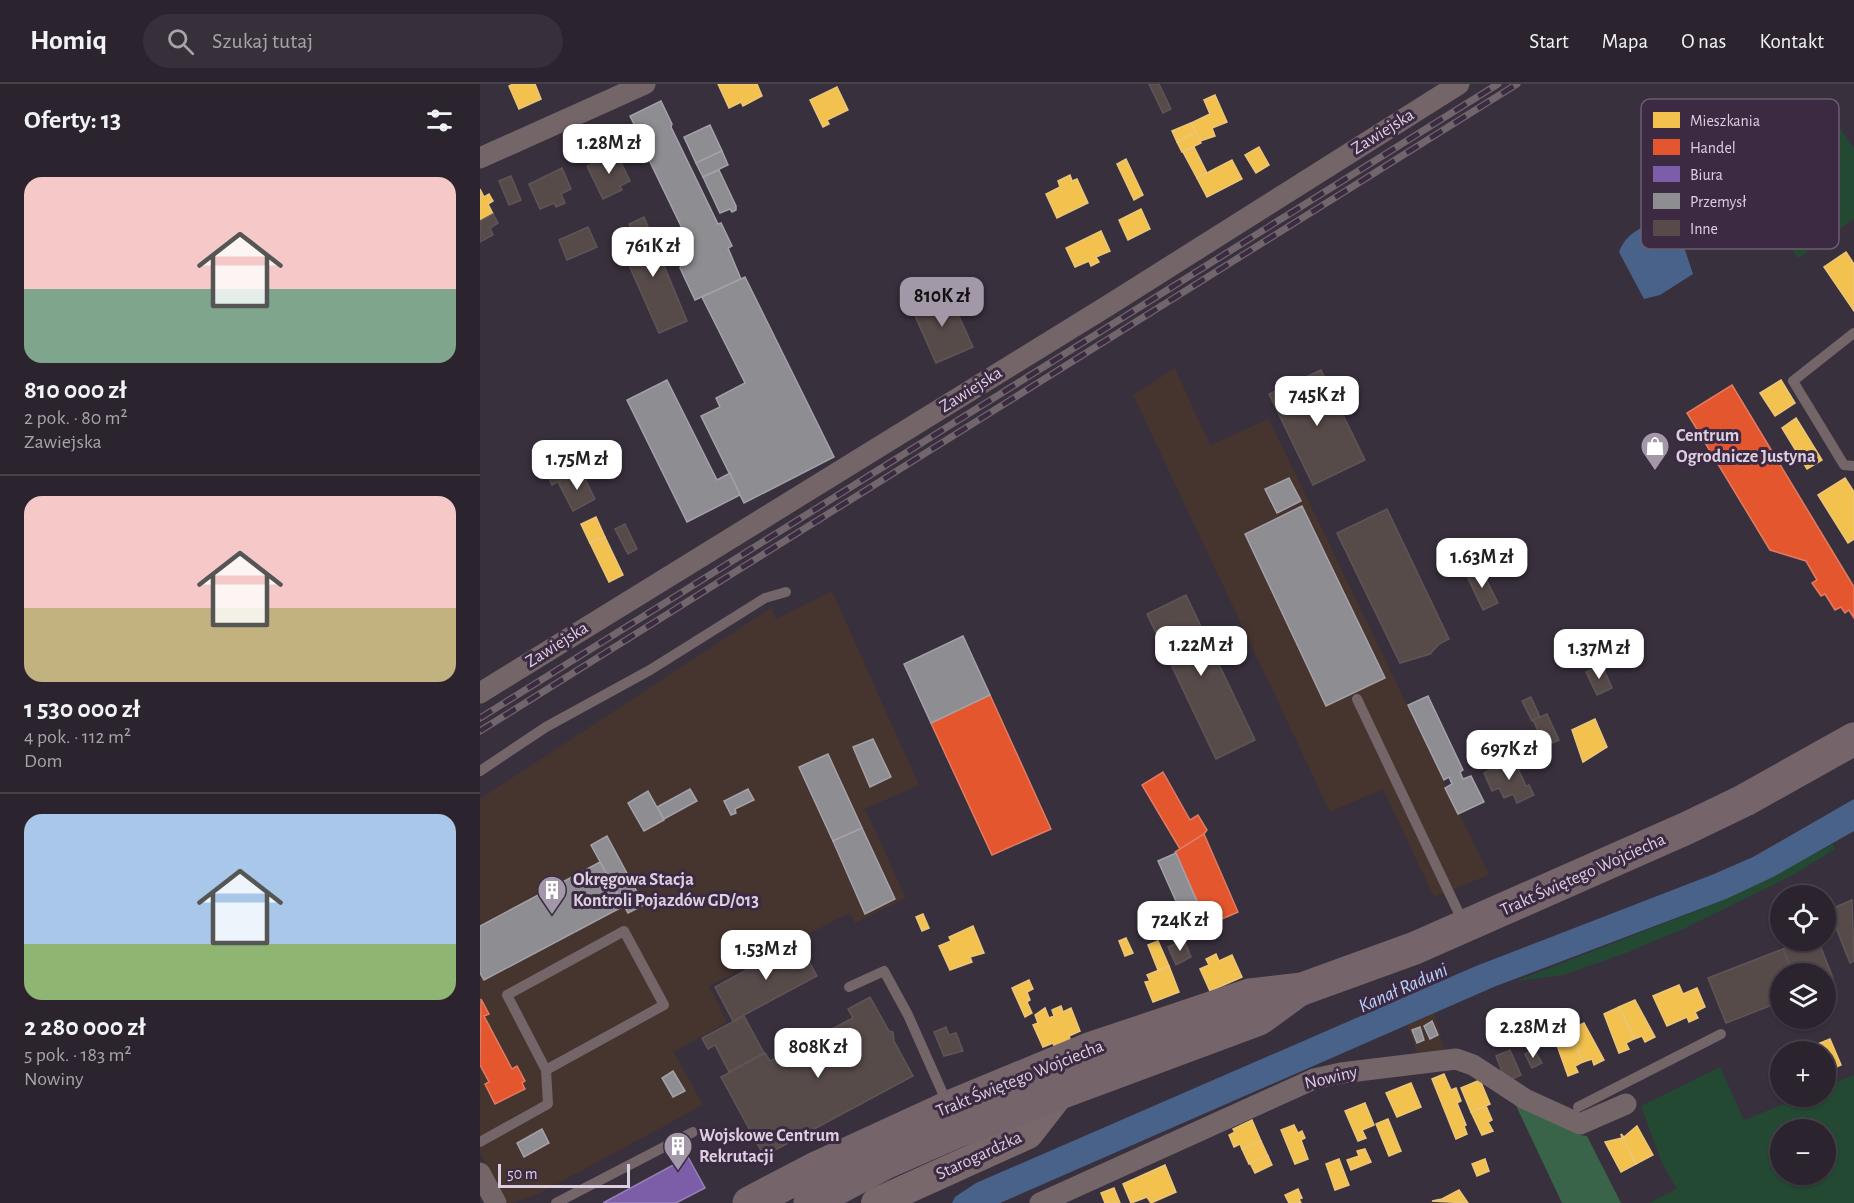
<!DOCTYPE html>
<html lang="pl">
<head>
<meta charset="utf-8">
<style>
  :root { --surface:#2b242e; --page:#37303a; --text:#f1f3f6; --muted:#a6a4aa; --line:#47414a; --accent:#a398a7 }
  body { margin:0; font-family:"Alegreya Sans",sans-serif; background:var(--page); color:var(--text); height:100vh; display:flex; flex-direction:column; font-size:22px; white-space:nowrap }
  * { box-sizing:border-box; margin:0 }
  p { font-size:20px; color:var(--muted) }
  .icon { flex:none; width:33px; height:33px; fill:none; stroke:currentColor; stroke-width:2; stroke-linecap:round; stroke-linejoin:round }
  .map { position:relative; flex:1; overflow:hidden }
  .sheet { display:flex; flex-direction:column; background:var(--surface); width:480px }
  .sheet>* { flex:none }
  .tools { position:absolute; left:1290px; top:801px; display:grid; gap:12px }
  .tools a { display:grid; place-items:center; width:66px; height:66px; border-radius:50%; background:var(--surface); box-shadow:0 2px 4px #0004,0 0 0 2px var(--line); font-size:30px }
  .scale { position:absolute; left:18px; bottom:15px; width:132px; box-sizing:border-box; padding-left:6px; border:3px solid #dcd0e0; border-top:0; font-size:16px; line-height:21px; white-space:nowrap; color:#dcd0e0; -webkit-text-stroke:4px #3c2a43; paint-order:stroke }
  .price { position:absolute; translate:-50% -51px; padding:0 14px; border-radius:12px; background:#fff; color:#222; font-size:20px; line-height:39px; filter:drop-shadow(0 2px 3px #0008) }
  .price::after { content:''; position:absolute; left:50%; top:36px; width:18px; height:14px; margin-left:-9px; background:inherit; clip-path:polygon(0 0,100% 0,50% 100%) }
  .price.active { background:var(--accent); color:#111 }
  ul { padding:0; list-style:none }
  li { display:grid; align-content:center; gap:12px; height:318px; padding:0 24px }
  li+li { border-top:2px solid var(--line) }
  li span { display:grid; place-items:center; height:186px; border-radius:18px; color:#555 }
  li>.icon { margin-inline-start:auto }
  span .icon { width:108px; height:108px; fill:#fffc; stroke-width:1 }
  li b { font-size:26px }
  h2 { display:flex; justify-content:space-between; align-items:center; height:72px; padding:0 24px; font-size:26px }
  header { display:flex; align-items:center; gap:36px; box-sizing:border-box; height:84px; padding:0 30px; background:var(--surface); border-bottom:2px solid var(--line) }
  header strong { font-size:28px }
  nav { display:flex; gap:33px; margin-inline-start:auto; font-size:21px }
  .search { width:420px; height:54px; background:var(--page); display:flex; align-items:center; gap:15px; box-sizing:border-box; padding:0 21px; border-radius:33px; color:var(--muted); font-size:22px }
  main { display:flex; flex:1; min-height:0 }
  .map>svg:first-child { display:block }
  .industrial { fill:#46342f }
  .green { fill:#234933; fill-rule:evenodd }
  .forest { fill:#396449 }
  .water { fill:#49628a }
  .homes { fill:#f2c14e; stroke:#ebc67a; stroke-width:1.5 }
  .shops { fill:#e4572e; stroke:#e27b63; stroke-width:1.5 }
  .offices { fill:#7b5ea7; stroke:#9880b8; stroke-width:1.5 }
  .industry { fill:#8d8d92; stroke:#a5a1a9; stroke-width:1.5 }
  .building { fill:#574b4a; stroke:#5f5557; stroke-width:1.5 }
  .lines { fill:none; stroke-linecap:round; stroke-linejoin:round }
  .service { stroke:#746568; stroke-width:10 }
  .minor { stroke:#746568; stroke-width:21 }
  .secondary { stroke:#78676b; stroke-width:30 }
  .primary { stroke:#76646b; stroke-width:33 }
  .rail-casing { stroke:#70666c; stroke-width:7 }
  .rail { stroke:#3c2a43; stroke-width:4.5; stroke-dasharray:14; stroke-linecap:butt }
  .labels { text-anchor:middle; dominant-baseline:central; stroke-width:6; stroke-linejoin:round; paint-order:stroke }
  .street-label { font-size:18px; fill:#dcd0e0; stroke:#3c2a43 }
  .poi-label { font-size:18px; font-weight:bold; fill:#dcd0e0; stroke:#3c2a43; text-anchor:start }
  .water-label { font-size:20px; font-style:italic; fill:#b8d3fc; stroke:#3c2a43 }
  .key { fill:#3c2a43; stroke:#6c5c72; stroke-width:1.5 }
  .key-label { font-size:16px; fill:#dcd0e0 }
</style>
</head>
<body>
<header>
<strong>Homiq</strong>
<div class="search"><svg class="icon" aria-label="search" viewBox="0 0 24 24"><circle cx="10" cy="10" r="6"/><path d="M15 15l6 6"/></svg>Szukaj tutaj</div>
<nav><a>Start</a><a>Mapa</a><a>O nas</a><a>Kontakt</a></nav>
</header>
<main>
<section class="sheet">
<h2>Oferty: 13<svg class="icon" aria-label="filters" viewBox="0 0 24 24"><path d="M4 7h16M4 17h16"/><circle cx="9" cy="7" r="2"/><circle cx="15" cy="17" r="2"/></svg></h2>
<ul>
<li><span style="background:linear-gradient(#f6c9c9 60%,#7fa58c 0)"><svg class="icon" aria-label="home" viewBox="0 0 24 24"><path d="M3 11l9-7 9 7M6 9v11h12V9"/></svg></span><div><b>810 000 zł</b><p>2 pok. · 80 m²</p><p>Zawiejska</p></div></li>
<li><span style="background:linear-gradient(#f6c9c9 60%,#c2b280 0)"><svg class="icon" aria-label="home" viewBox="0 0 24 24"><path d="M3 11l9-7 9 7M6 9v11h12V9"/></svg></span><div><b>1 530 000 zł</b><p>4 pok. · 112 m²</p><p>Dom</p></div></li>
<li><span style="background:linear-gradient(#a9c7e8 70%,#8fb573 0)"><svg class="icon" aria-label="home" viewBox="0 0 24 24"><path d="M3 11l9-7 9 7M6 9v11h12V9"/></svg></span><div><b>2 280 000 zł</b><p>5 pok. · 183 m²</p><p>Nowiny</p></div></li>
</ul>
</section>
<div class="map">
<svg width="1374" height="1119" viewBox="0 0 1374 1119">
  <rect width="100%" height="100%" fill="#39303d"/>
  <g class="industrial">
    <polygon points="695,284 730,361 789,335 1009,791 954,813 903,705 850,728 653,311"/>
    <polygon points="352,507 439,701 385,725 426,814 375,839 369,829 229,902 247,938 194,968 223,1021 60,1109 33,1119 24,1119 0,1069 0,715 291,524 296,535"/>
    <polygon points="954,929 966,972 939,974 927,941"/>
  </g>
  <g class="green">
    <polygon points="1351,31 1374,65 1374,135 1318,174 1261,92"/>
    <polygon points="1353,760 1355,765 1313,791 1203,845 1146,869 1083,891 1036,897 1246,815"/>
    <path d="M1240 983 1264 1036 1321 1013 1346 1012V1002L1374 991V1119H1169L1197 1105 1182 1079 1161 1022ZM1300 1046H1346V1090H1300Z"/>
  </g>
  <polygon class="forest" points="1032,1013 1100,1051 1107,1052 1141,1119 1082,1119"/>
  <g class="water">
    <path d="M1183 138 1196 139 1213 190 1180 211 1164 215 1139 168C1146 149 1164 140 1183 138Z"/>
    <polygon points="1374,715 1374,747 1293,793 1246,815 1016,902 520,1119 472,1119 475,1113 496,1099 996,882 1234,790 1273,773"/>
  </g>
  <g class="homes">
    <polygon points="33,0 55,0 61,15 39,25 29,2"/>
    <polygon points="238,0 277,0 282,12 263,22 261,18 249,24"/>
    <polygon points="357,3 368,26 347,36 349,40 343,43 330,16"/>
    <polygon points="735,11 747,38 732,44 735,52 720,57 711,39 730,30 724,16"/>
    <polygon points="711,39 716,48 697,58 692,47"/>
    <polygon points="716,48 721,59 702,68 697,58"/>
    <polygon points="714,63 727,89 717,94 703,68"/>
    <polygon points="779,63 789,81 776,89 765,71"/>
    <polygon points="646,75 663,111 654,116 637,80"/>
    <polygon points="752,76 762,95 727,113 717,94"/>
    <polygon points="590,91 592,97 597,95 608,119 577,134 566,110 580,103 578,97"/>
    <polygon points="0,105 4,113 9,110 13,117 8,120 13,130 0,137"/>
    <polygon points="661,125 670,145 648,156 639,136"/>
    <polygon points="621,147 630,167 616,173 619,178 611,182 609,177 595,183 586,164"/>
    <polygon points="1366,168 1374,180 1374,227 1344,183"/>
    <polygon points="1301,296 1315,319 1295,332 1280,309"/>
    <polygon points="1316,334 1342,376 1327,385 1302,344"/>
    <polygon points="1365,394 1374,408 1374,455 1368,459 1338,411"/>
    <polygon points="116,433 125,453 110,459 101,440"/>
    <polygon points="125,453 143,491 129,498 110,459"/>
    <polygon points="1115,635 1127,663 1103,678 1092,646"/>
    <polygon points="443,830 449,844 442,847 436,833"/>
    <polygon points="493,842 504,869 490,873 492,878 470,886 459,862 471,857 469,853"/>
    <polygon points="646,854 653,869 645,872 639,857"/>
    <polygon points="678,857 689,882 678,886 668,861"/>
    <polygon points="736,870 739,877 752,871 762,893 730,907 720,885 729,881 726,875"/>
    <polygon points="689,882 699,908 673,918 665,898 670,897 667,891"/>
    <polygon points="549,896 553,905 547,908 550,916 547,918 552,929 545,933 532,904"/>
    <polygon points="1199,901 1203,910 1217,904 1225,923 1215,928 1218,934 1209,938 1207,933 1187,942 1173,912"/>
    <polygon points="1155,916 1175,953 1165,958 1162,952 1154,955 1139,923"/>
    <polygon points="581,922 583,928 591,924 600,947 589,952 591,958 575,964 573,959 563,963 553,941 558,939 555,931 565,924 569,934 574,932 572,926"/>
    <polygon points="1139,923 1154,955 1146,959 1149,965 1139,969 1124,930"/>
    <polygon points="1104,939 1124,976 1114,981 1112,975 1103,978 1089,946"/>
    <polygon points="1089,946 1103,978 1095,982 1098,988 1088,992 1074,953"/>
    <polygon points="1350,955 1361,981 1346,988 1346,968 1318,968"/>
    <polygon points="964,990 971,1006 976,1004 981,1017 977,1019 986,1041 984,1042 987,1050 976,1055 952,995"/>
    <polygon points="1000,996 1010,1020 991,1028 981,1004"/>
    <polygon points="931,999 941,1023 917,1033 906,1009"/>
    <polygon points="885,1019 894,1041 882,1046 886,1054 878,1057 865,1027"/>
    <polygon points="1006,1022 1012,1036 1008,1038 1013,1047 1002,1051 991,1028"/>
    <polygon points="908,1035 921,1067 909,1072 896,1040"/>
    <polygon points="772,1036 781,1057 762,1065 760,1060 754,1063 749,1051 755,1048 753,1045"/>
    <polygon points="814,1041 818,1049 822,1047 825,1054 821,1056 828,1075 815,1080 801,1046"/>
    <polygon points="1157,1042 1173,1071 1156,1080 1141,1050 1144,1053"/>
    <polygon points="1141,1050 1156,1080 1141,1088 1125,1058 1142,1054"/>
    <polygon points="781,1057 788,1072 769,1080 762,1065"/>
    <polygon points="885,1065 891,1078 871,1086 867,1076 879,1072 877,1067"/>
    <polygon points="788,1072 792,1081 775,1089 770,1079"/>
    <polygon points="859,1075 869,1101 855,1106 846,1080"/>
    <polygon points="1005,1075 1009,1087 997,1092 992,1080"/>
    <polygon points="685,1081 696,1108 671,1119 667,1113 651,1119 643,1100"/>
    <polygon points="634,1104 640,1119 625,1119 621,1109"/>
    <polygon points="818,1105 822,1114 819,1115 821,1119 809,1119 805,1111"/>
    <polygon points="979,1106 988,1119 952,1117 962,1115"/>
  </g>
  <g class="shops">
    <polygon points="1252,301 1374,503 1374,534 1369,526 1365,529 1361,523 1355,526 1345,510 1341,512 1332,499 1337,496 1326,477 1290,466 1207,329"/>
    <polygon points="510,611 571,745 512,771 451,639"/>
    <polygon points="683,688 710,736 718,731 727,746 724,750 700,765 662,701"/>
    <polygon points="724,750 758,828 728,841 695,768"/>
    <polygon points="1,915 9,930 4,932 32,985 37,982 45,997 42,999 45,1005 15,1020 5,1000 9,998 0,981"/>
  </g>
  <polygon class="offices" points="208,1073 225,1104 196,1119 123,1119"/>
  <g class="industry">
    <polygon points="181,17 192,40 191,43 238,140 241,139 252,162 248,164 261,195 215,216 200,184 204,171 213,167 159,55 161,54 150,32"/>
    <polygon points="230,41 242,67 216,79 204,53"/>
    <polygon points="242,67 248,81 223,93 216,79"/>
    <polygon points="239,86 256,122 256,126 252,128 250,125 240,129 223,93"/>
    <polygon points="265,193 354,373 264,419 221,332 240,323 236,314 265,299 222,213"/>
    <polygon points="187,296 237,396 250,389 260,411 207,438 147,316"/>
    <polygon points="809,394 821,417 797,429 785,405"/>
    <polygon points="822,422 905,594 846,622 765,450"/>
    <polygon points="483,552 510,611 451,639 424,580"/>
    <polygon points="948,612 983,686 980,688 983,695 991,692 1004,718 978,730 965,704 972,700 969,693 964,696 928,621"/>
    <polygon points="393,655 411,693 390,703 373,663"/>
    <polygon points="348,670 382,744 353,757 319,683"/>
    <polygon points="210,705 217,717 184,735 177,723"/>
    <polygon points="268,705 274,716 255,725 256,729 251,731 244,717"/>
    <polygon points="168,707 184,736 164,747 148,719"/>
    <polygon points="382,744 415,815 385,830 353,757"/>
    <polygon points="127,752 164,821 148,829 111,761"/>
    <polygon points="696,769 725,836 708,844 678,777"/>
    <polygon points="120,778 144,822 4,896 0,889 0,842"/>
    <polygon points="952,937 958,951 950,955 944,942"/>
    <polygon points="940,943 944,956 937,959 932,946"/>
    <polygon points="193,987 205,1007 193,1013 182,994"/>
    <polygon points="62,1045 69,1059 44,1073 37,1059"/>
  </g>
  <g class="building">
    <polygon points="669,0 679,0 691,25 683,29"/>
    <polygon points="136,68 150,97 140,102 142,106 123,115 107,82"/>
    <polygon points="82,84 91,105 81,110 85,119 76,123 74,119 60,125 49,100"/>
    <polygon points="31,92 41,116 29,121 19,97"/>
    <polygon points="13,130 18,139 10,144 13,151 0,158 0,137"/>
    <polygon points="164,133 207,237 179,249 141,163 157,156 149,140"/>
    <polygon points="108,143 117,163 87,176 79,156"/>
    <polygon points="468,208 493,263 456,279 432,225"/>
    <polygon points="841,286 885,376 833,401 789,310"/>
    <polygon points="85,375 93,390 72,401 65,386"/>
    <polygon points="101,387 115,415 93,427 78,398"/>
    <polygon points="907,425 969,555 959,560 950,570 920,579 857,449"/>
    <polygon points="145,440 157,465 148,470 135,445"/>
    <polygon points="1000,483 1018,519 1003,526 986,490"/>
    <polygon points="706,511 775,656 736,675 667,530"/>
    <polygon points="1122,581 1132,604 1117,611 1106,588"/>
    <polygon points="1051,613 1060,633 1052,637 1042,617"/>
    <polygon points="1067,630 1079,656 1065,662 1053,636"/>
    <polygon points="1034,676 1046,702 1049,701 1054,711 1037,719 1033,710 1024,714 1019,704 1012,707 1004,689 1022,678 1023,680"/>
    <polygon points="1372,816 1374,877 1370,879 1349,826"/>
    <polygon points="704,856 711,873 696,881 688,863"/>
    <polygon points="1311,856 1338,856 1353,894 1346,897 1346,890 1324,890 1321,883 1312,887 1303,865 1312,861"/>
    <polygon points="318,858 337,892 253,937 235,903"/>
    <polygon points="1303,865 1313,890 1300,890 1300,918 1246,939 1228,894"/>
    <polygon points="390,913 409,947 413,948 414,957 433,992 284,1072 241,993 285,969 290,977 373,934 368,925"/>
    <polygon points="264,932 284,969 249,988 235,961 228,965 222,954"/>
    <polygon points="466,943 469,951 476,949 483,967 464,972 454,948"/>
    <polygon points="1054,965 1062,979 1052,984 1045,970"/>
    <polygon points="1030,966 1041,991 1026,998 1016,972"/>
  </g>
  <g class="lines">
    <g class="service">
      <polyline points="1374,249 1313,297 1364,381 1374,382"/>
      <polyline points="877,615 984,840"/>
      <polyline points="0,687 66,643 170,586 285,514 306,508"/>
      <polyline points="369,903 404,887 428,931 468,1021"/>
      <polyline points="1098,1023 1241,950"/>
      <polyline points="0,1058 68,1020 66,986 27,911 144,847 184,921 66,986"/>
      <polyline points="76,1119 213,1048"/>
    </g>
    <g class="minor">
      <polyline points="0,74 165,0"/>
      <polyline points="0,609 629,221 979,0"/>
      <polyline points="0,1089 16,1119"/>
      <polyline points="560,1119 834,995 861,989 976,975 993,981 1045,1015 1100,1040 1146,1020"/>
    </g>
    <polyline class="secondary" points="396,1119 548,1050 587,1000"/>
    <g class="primary">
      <polyline points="269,1119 334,1085 469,1023 609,965 770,911 822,905 935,864 1207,744 1265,716 1374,655"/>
      <polyline points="330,1119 405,1079 478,1047 779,935 819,906"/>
    </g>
    <g class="rail-casing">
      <g id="rail">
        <polyline points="0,634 1018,0"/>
        <polyline points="0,647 1037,0"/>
      </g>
    </g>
    <use href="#rail" class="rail"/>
  </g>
  <defs>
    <g id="shop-pin" transform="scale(1.5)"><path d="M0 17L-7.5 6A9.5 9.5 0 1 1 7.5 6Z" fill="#a398a7" stroke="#3c2a43"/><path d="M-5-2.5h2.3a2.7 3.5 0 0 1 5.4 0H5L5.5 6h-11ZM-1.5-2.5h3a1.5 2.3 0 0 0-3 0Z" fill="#fff"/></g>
    <g id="building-pin" transform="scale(1.5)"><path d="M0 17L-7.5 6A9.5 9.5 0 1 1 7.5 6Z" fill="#a398a7" stroke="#3c2a43"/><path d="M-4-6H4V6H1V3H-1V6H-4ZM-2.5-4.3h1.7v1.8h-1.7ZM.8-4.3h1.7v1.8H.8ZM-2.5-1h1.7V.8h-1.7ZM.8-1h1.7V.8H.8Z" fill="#fff"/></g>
  </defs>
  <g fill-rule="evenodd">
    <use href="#shop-pin" x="1175" y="362"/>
    <use href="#building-pin" x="72" y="806"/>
    <use href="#building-pin" x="198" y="1062"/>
  </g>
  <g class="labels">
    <g class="street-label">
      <text transform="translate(903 48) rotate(-32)">Zawiejska</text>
      <text transform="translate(491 306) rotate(-32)">Zawiejska</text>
      <text transform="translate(77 561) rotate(-32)">Zawiejska</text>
      <text transform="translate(1103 791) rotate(-24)">Trakt Świętego Wojciecha</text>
      <text transform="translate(851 994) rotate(-13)">Nowiny</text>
      <text transform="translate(540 995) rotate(-22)">Trakt Świętego Wojciecha</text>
      <text transform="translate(499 1072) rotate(-25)">Starogardzka</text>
    </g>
    <g class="poi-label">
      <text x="1196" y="352">Centrum<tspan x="1196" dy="21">Ogrodnicze Justyna</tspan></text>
      <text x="93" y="796">Okręgowa Stacja<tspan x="93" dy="21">Kontroli Pojazdów GD/013</tspan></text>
      <text x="219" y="1052">Wojskowe Centrum<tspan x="219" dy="21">Rekrutacji</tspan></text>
    </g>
    <g class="water-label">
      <text transform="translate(923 904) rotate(-24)">Kanał Raduni</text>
    </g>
  </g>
  <rect x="1161" y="15" width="198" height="150" rx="9" class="key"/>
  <rect x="1173" y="28" width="27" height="16" fill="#f2c14e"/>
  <rect x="1173" y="55" width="27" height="16" fill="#e4572e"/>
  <rect x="1173" y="82" width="27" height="16" fill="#7b5ea7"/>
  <rect x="1173" y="109" width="27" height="16" fill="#8d8d92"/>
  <rect x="1173" y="136" width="27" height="16" fill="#574b4a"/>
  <g class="key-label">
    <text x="1210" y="42">Mieszkania</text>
    <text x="1210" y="69">Handel</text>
    <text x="1210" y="96">Biura</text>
    <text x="1210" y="123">Przemysł</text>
    <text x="1210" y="150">Inne</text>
  </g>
</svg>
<div class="tools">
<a><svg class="icon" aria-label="locate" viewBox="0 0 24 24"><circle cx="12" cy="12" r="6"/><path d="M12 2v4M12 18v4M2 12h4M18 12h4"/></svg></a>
<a><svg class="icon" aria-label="layers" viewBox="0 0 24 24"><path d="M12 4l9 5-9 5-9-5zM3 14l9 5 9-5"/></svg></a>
<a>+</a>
<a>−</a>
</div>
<div class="scale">50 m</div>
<b class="price" style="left:129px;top:91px">1.28M zł</b>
<b class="price" style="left:173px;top:194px">761K zł</b>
<b class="price active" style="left:462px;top:244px">810K zł</b>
<b class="price" style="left:837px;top:343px">745K zł</b>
<b class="price" style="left:97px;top:407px">1.75M zł</b>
<b class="price" style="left:1002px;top:505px">1.63M zł</b>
<b class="price" style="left:721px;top:593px">1.22M zł</b>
<b class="price" style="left:1119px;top:596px">1.37M zł</b>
<b class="price" style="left:1029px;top:697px">697K zł</b>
<b class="price" style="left:700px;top:868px">724K zł</b>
<b class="price" style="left:286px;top:897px">1.53M zł</b>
<b class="price" style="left:1053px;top:975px">2.28M zł</b>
<b class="price" style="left:338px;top:995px">808K zł</b>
</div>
</main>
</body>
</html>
